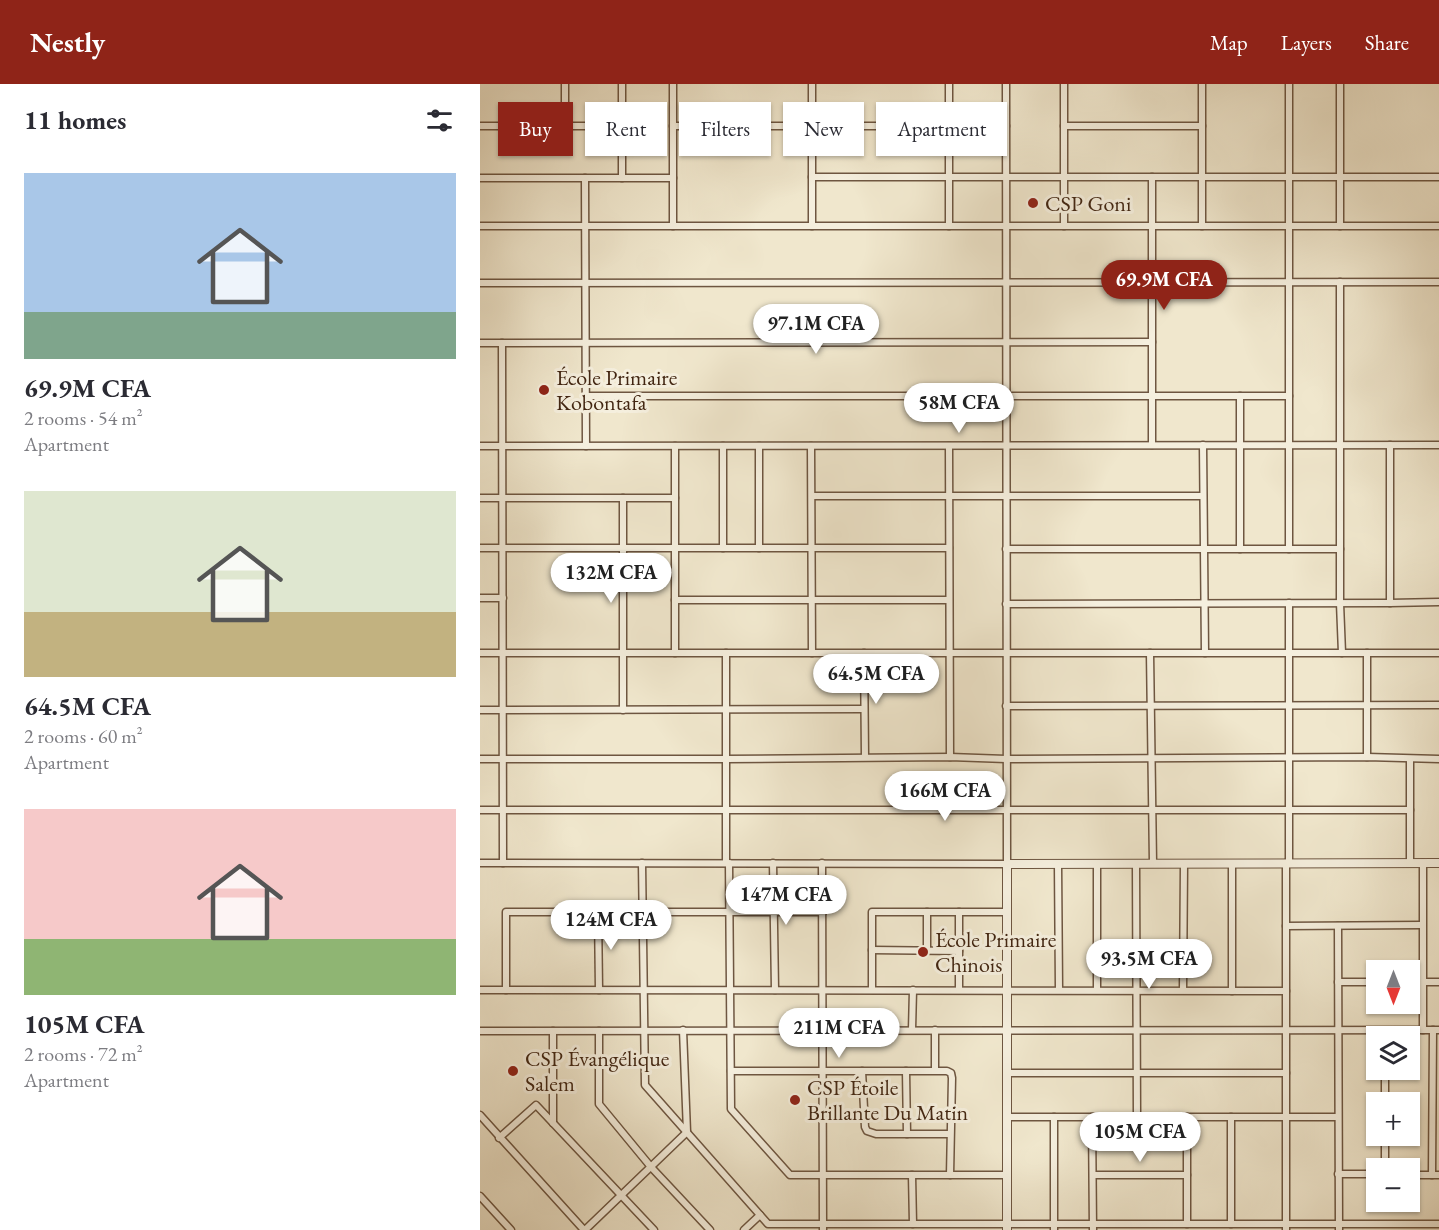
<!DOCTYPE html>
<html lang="en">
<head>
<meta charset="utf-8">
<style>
  :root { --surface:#fff; --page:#f2f2f3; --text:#2b2b33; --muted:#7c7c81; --accent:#8f2418 }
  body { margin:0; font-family:"EB Garamond",serif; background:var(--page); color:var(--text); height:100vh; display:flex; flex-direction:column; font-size:22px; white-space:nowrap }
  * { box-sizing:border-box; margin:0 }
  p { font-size:20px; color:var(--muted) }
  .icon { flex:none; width:33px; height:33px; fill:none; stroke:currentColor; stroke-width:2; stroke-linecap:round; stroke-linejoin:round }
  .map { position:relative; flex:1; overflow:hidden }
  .panel { display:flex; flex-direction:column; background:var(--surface); width:480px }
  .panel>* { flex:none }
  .banner { position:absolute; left:18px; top:18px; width:570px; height:54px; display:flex; gap:12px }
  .needle { width:39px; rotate:180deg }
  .tools { position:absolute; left:886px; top:876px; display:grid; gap:12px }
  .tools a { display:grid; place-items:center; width:54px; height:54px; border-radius:0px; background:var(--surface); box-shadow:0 2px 4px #0004; font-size:30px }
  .price { position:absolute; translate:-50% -51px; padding:0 14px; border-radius:21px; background:#fff; color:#222; font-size:20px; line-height:39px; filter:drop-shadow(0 2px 3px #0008) }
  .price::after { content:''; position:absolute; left:50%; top:36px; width:18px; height:14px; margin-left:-9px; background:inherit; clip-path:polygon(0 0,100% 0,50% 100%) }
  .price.on { background:var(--accent); color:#fff }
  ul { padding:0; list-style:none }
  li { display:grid; align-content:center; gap:12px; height:318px; padding:0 24px }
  li span { display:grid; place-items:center; height:186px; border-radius:0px; color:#555 }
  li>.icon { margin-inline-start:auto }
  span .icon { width:108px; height:108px; fill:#fffc; stroke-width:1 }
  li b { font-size:26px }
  h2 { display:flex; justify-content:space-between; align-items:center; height:72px; padding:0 24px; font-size:26px }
  .pill { padding:0 21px; border-radius:0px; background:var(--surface); box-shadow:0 2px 4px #0004; font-size:21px; line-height:54px }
  .pill.on { background:var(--accent); color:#fff }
  header { display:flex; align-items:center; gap:36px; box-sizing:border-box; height:84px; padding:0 30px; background:var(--accent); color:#fff }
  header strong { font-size:28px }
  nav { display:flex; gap:33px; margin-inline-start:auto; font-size:21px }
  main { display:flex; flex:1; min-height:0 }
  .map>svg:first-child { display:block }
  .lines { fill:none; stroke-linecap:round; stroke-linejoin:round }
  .minor-casing { stroke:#6e5641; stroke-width:9 }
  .tertiary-casing { stroke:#6e5641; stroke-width:10 }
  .minor { stroke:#f5efde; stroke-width:6 }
  .tertiary { stroke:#f5efde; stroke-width:8 }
  .poi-dot { fill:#8f2418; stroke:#f5efde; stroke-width:2 }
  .labels { text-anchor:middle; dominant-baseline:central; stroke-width:6; stroke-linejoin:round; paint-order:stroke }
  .poi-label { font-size:22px; fill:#422612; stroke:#f5efde; text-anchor:start }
</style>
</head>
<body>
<header>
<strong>Nestly</strong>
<nav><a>Map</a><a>Layers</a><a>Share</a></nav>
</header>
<main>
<section class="panel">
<h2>11 homes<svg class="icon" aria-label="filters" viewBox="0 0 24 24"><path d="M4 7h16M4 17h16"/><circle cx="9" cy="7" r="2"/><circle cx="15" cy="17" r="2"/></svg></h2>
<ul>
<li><span style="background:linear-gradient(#a9c7e8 75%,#7fa58c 0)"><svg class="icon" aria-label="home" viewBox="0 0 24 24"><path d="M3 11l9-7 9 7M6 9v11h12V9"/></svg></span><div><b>69.9M CFA</b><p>2 rooms · 54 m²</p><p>Apartment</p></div></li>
<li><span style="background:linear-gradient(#dfe7d0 65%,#c2b280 0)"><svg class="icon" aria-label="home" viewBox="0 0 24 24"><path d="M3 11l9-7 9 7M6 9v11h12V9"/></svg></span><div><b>64.5M CFA</b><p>2 rooms · 60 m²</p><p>Apartment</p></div></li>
<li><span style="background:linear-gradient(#f6c9c9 70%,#8fb573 0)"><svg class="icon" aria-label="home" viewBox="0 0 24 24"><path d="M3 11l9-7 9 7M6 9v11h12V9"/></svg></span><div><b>105M CFA</b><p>2 rooms · 72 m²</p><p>Apartment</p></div></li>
</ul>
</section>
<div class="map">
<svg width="959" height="1146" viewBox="0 0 959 1146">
  <rect width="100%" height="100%" fill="#f0e7cd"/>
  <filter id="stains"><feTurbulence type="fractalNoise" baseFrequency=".00333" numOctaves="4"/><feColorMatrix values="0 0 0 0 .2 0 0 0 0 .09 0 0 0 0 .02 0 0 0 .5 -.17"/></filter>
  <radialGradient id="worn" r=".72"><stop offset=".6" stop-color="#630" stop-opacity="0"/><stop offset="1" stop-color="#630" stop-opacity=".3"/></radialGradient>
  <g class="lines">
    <g class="minor-casing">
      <g id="minor">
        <polyline points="85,0 85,42"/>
        <polyline points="142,0 142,94"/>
        <polyline points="193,0 193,142"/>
        <polyline points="332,0 332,142"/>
        <polyline points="469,0 469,142"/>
        <polyline points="584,0 584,142"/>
        <polyline points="722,0 722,142"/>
        <polyline points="809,0 809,465"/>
        <polyline points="860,0 860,142"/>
        <polyline points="0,42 142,42"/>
        <polyline points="193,42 526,42"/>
        <polyline points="584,42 722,42"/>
        <polyline points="332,93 959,93"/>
        <polyline points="672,93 672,361"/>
        <polyline points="0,94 193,94"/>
        <polyline points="105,94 106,362"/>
        <polyline points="0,142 959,142"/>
        <polyline points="860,198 860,519 862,569"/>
        <polyline points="0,199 959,198"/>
        <polyline points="0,259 672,258"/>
        <polyline points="22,259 23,779"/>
        <polyline points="106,312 809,312"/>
        <polyline points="760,312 760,465"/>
        <polyline points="723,361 725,569"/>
        <polyline points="910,361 910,519"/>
        <polyline points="0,362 959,361"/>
        <polyline points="195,362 195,569"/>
        <polyline points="243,362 243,464"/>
        <polyline points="279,362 279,464"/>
        <polyline points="331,362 332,569"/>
        <polyline points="469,362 470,673"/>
        <polyline points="332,412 723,412"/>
        <polyline points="0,414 195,414"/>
        <polyline points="143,414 143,626"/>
        <polyline points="0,464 469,464"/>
        <polyline points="526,465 860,465"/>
        <polyline points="0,514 23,514"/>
        <polyline points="195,516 469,516"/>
        <polyline points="809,519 809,779"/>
        <polyline points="526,520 910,519 959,518"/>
        <polyline points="0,569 959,569"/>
        <polyline points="246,569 246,779"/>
        <polyline points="384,569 385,673"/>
        <polyline points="670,569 673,779"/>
        <polyline points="887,569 887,673"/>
        <polyline points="526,622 959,621"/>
        <polyline points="0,626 384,625"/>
        <polyline points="0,675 246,675 470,673 526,675 887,673 959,675"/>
        <polyline points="930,675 930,779"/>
        <polyline points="0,726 930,726"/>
        <polyline points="0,779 527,780 526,0"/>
        <polyline points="162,779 165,1001 288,1140 959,1140"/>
        <polyline points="249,779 251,1025 310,1091 527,1091"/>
        <polyline points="293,779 295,906"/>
        <polyline points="342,779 343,1146"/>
        <polyline points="806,779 806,1146"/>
        <polyline points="943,779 943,946"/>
        <polyline points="578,780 579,906"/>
        <polyline points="656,780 657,1033"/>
        <polyline points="118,828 119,906"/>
        <polyline points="806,842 942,841"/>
        <polyline points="858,842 859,1146"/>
        <polyline points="392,866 479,867"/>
        <polyline points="447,866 447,828"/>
        <polyline points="858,898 897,898"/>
        <polyline points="930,898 959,898"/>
        <polyline points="0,906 806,907"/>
        <polyline points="26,906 26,828 343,828"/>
        <polyline points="392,906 392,828 527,828"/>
        <polyline points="479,906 479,828"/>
        <polyline points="617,906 617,780"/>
        <polyline points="703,906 704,780"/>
        <polyline points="752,907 752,780"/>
        <polyline points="432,946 433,906"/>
        <polyline points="455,946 455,986"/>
        <polyline points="0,947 959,946"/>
        <polyline points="73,947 73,1039"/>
        <polyline points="119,947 119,1020 171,1083 230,1146"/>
        <polyline points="251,987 467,987 471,989 472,994 470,1091"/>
        <polyline points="382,987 385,1043 387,1047 396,1050 470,1050"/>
        <polyline points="426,987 427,1050"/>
        <polyline points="527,989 806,989"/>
        <polyline points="905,1018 905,986"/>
        <polyline points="0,1031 104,1146"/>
        <polyline points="527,1033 858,1033"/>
        <polyline points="574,1033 574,1146"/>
        <polyline points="612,1033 613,1146"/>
        <polyline points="707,1033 707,1140"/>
        <polyline points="751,1033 751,1140"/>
        <polyline points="19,1054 56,1021 174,1146"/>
        <polyline points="905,1084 905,1052"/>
        <polyline points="858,1090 897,1090"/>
        <polyline points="432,1091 433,1140"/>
        <polyline points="613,1091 707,1091"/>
        <polyline points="930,1091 959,1091"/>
        <polyline points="952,1091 953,946"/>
        <polyline points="0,1112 31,1146"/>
        <polyline points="105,1146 207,1048 203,946"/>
        <polyline points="264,1146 280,1131"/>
      </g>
    </g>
    <g class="tertiary-casing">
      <polyline id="tertiary" points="527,1146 527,780 959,779"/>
    </g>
    <use href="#minor" class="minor"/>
    <use href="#tertiary" class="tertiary"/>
  </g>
  <g class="poi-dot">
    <circle cx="553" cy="119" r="6"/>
    <circle cx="64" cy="306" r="6"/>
    <circle cx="443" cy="868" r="6"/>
    <circle cx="33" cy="987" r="6"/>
    <circle cx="315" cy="1016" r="6"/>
  </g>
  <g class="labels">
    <g class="poi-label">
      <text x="565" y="119">CSP Goni</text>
      <text x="76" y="293">École Primaire<tspan x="76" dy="25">Kobontafa</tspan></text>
      <text x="455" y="855">École Primaire<tspan x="455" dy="25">Chinois</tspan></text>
      <text x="45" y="974">CSP Évangélique<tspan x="45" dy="25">Salem</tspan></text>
      <text x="327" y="1003">CSP Étoile<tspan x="327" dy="25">Brillante Du Matin</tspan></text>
    </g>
  </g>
  <rect width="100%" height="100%" filter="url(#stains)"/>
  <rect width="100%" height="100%" fill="url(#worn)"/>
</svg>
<div class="tools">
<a><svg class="needle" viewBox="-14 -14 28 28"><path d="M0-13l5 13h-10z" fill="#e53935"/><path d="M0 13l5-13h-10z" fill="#7c7c81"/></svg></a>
<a><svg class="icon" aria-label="layers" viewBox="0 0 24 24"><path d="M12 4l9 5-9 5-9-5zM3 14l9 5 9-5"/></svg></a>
<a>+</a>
<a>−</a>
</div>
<b class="price on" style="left:684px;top:227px">69.9M CFA</b>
<b class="price" style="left:336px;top:271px">97.1M CFA</b>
<b class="price" style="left:479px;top:350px">58M CFA</b>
<b class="price" style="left:131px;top:520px">132M CFA</b>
<b class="price" style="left:396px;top:621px">64.5M CFA</b>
<b class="price" style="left:465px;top:738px">166M CFA</b>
<b class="price" style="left:306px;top:842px">147M CFA</b>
<b class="price" style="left:131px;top:867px">124M CFA</b>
<b class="price" style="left:669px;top:906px">93.5M CFA</b>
<b class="price" style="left:359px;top:975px">211M CFA</b>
<b class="price" style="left:660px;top:1079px">105M CFA</b>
<div class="banner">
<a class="pill on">Buy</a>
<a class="pill">Rent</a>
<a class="pill">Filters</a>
<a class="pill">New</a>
<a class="pill">Apartment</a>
</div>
</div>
</main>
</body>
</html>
